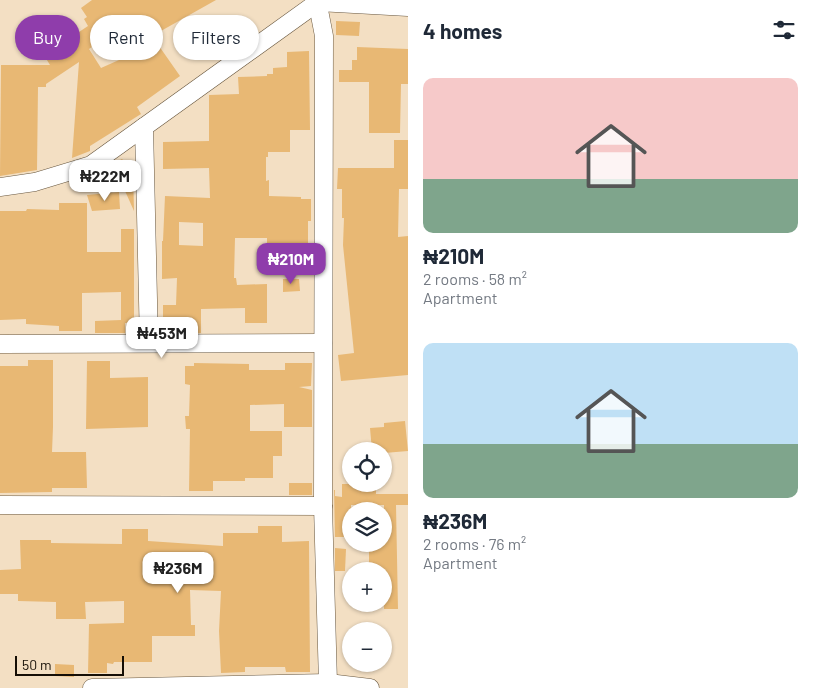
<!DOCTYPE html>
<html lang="en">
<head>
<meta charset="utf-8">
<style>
  :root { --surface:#fff; --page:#f6f6f7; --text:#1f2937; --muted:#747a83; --accent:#8f3dab }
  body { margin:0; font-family:Barlow,sans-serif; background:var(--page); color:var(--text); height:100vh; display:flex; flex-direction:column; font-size:19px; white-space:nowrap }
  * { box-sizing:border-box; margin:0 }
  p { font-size:16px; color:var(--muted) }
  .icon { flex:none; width:28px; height:28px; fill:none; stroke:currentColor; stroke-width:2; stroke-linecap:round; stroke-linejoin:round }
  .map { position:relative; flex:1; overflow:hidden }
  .details { display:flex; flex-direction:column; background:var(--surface); width:405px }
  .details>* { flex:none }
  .hud { position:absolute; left:15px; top:15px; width:318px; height:45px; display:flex; gap:10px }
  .tools { position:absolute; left:342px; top:442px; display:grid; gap:10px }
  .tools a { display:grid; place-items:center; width:50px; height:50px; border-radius:50%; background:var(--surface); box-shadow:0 1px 4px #0004; font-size:25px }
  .scale { position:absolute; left:15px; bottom:12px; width:109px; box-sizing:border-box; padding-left:5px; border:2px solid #150e05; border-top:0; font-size:14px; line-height:18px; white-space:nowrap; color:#150e05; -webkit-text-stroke:4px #f3dfc3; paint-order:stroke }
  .price { position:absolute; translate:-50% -42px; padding:0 11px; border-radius:10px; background:#fff; color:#222; font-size:16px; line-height:32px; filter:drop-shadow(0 1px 2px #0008) }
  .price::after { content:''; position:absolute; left:50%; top:30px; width:15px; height:11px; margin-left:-8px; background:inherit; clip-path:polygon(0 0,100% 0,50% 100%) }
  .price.active { background:var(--accent); color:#fff }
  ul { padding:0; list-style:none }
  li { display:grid; align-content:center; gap:10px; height:265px; padding:0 15px }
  li span { display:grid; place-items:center; height:155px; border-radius:10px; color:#555 }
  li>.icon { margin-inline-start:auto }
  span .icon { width:90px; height:90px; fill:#fffc; stroke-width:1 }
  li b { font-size:21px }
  h2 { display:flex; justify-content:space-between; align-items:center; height:60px; padding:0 15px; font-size:21px }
  .tag { padding:0 18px; border-radius:22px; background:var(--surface); box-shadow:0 1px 4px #0004; font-size:18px; line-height:45px }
  .tag.active { background:var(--accent); color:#fff }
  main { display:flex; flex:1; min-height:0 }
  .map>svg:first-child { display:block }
  .building { fill:#e8b874; fill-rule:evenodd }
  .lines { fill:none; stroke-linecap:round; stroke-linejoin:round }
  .minor-casing { stroke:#68573f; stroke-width:19 }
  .minor { stroke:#fff; stroke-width:18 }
</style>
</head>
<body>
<main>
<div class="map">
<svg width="408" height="688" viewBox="0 0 408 688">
  <rect width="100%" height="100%" fill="#f3dfc3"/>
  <g class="building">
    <path d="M92 0H216L152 36 180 76 137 107 141 114 90 146V151L72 158 79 62 46 84V87H38L37 170 0 176 1 65H50L27 27 44 17 61 44 88 26 84 19 87 17 81 8ZM112 33 128 56 101 68 89 49Z"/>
    <polygon points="336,21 360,22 359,36 336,35"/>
    <polygon points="244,22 250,31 235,42 228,33"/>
    <polygon points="357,47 408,49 408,84 401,84 400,133 369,133 369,82 339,82 339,70 352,70 352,60 357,60"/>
    <path d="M309 51 310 130H290V152H268V157H266V181L269 180V196L301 197V199H311V221H308V256H287V248L267 249V238H235L234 278H236L237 285 267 284V323H245V308L201 309V333H163V305H176L177 278 162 279V241H163L165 196 210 198 209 168 163 169V142L209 141V95L239 94 238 77 267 76V74H273V68L287 67V52ZM179 222 203 223V246L179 245Z"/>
    <polygon points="394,140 408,140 408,189 399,189 398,237 408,236 408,375 341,381 338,355 354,353 343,245 344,218 342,218 342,189 337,189 338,168 394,168"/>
    <polygon points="122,159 133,171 134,211 113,164"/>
    <polygon points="119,192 120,209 92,211 87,195"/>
    <polygon points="59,203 87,203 87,252 121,252 121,229 134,229 134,323 125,323 125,333 95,333 95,321 121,320 121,292 82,293 82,331 59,331 59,326 26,324 26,319 0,320 0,211 26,211 27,209 59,210"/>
    <polygon points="283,279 299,279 300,291 283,292"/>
    <polygon points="28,360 53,360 53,427 52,452 86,452 87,488 52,488 52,492 0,493 0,366 28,366"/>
    <polygon points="87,361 110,361 110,378 148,377 148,427 86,429"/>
    <polygon points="194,363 249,364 249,370 285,370 285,363 312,363 311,386 299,387 312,390 312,427 284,427 284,404 250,405 250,431 282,431 282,456 273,456 273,478 245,478 245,481 213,481 213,491 189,491 190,429 186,429 185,416 189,416 190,385 185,384 185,366 194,366"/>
    <polygon points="405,421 408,451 384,453 384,451 372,451 370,428 384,427 384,423"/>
    <rect x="289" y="483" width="23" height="12"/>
    <polygon points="342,484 376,484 376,494 408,494 408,505 396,505 398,609 384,609 384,571 369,571 369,544 384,544 384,505 351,505 351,520 344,520 344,537 335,537 334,490 335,490 335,496 342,497"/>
    <polygon points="258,526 282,526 282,542 309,541 310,672 286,672 285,667 245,667 245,672 221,673 219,631 221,591 190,590 191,625 195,625 195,636 152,636 152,662 114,662 113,664 107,663 107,673 88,673 89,624 124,623 124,601 85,602 86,619 56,619 56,602 18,601 18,594 0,594 0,570 21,569 20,540 51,540 51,543 122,544 122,529 148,529 148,541 223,546 223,533 258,533"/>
    <polygon points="335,548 346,549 345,571 335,571"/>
    <polygon points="55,664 74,665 74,677 55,676"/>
  </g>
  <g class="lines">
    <g class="minor-casing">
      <g id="minor">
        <polyline points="317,0 324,36 323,506 328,683"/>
        <polyline points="144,127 149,343"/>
        <polyline points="0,187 35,182 91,165 318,2 408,7"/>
        <polyline points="0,344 323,343"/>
        <polyline points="0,505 323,506"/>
        <polyline points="92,688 328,683 370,688"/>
      </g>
    </g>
    <use href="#minor" class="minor"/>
  </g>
</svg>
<div class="tools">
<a><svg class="icon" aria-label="locate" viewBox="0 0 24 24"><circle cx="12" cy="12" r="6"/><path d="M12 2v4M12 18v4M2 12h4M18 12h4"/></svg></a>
<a><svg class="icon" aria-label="layers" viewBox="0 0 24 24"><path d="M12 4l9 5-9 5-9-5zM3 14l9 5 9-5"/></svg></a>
<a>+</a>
<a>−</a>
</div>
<div class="scale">50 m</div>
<b class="price" style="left:105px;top:202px">₦222M</b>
<b class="price active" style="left:291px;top:285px">₦210M</b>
<b class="price" style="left:162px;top:359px">₦453M</b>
<b class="price" style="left:178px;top:594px">₦236M</b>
<div class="hud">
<a class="tag active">Buy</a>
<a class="tag">Rent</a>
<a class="tag">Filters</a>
</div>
</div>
<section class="details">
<h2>4 homes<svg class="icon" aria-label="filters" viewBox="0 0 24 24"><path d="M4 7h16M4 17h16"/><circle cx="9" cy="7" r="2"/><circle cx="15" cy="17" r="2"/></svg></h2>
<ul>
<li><span style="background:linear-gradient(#f6c9c9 65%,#7fa58c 0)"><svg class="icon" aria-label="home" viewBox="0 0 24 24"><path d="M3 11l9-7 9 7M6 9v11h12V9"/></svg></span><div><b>₦210M</b><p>2 rooms · 58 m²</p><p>Apartment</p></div></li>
<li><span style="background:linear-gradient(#bfe0f5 65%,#7fa58c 0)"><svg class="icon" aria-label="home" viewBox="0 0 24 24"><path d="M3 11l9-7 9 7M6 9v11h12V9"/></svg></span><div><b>₦236M</b><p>2 rooms · 76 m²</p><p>Apartment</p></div></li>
</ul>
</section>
</main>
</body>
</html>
